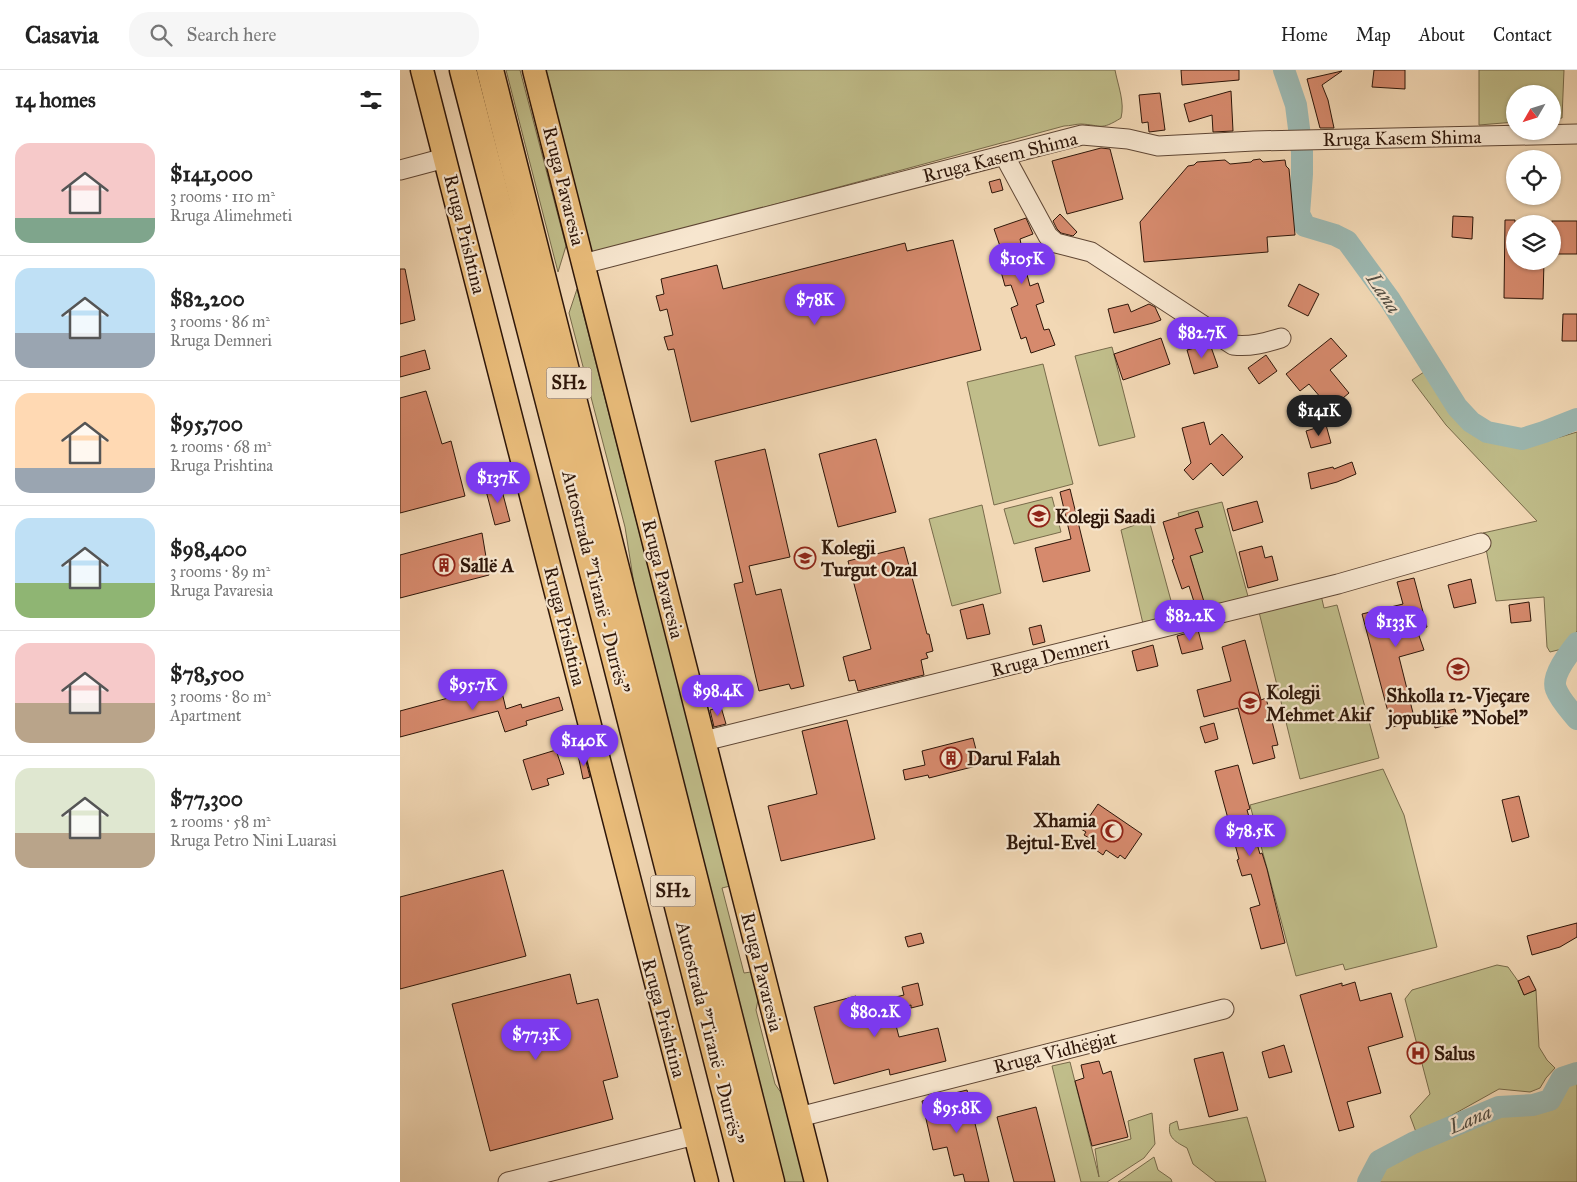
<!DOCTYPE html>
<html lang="en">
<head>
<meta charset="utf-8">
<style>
  :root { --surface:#fff; --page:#f6f6f6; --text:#222; --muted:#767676; --line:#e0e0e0; --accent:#7c3aed }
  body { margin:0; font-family:"IM FELL Great Primer",serif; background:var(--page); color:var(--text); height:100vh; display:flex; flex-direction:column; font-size:19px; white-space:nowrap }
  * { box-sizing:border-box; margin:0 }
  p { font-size:16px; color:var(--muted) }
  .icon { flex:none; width:28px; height:28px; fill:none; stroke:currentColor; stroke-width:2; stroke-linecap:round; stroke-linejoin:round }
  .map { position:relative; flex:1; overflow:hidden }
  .drawer { display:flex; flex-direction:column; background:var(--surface); width:400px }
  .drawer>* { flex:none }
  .needle { width:32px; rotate:231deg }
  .buttons { position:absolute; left:1106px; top:15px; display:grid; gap:10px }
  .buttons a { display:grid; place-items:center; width:55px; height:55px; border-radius:50%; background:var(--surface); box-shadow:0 1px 4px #0004; font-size:25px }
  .price { position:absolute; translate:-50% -42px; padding:0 11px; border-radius:18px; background:var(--accent); color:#fff; font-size:16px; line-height:32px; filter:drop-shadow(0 1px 2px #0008) }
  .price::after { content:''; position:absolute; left:50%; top:30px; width:15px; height:11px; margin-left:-8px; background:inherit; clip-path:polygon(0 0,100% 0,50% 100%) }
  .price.selected { background:#222; color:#fff }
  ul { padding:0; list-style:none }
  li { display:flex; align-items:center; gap:15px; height:125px; padding:0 15px }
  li+li { border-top:1px solid var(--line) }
  li span { display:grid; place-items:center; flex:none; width:140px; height:100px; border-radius:15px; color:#555 }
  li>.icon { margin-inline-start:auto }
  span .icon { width:60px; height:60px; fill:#fffc; stroke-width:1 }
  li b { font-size:21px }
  h2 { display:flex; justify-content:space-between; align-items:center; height:60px; padding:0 15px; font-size:21px }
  header { display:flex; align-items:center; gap:30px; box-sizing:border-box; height:70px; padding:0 25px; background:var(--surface); border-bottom:1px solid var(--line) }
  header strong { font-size:24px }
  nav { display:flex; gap:28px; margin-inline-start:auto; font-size:18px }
  .search { width:350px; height:45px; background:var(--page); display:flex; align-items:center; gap:12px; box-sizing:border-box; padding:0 18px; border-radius:20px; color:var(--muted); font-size:19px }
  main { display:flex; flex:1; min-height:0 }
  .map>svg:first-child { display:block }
  .green { fill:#c0bd8a; stroke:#776a4a }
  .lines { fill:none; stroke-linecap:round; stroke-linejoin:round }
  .river { stroke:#9cb9b3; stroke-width:22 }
  .building { fill:#d68a6d; stroke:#2e1609 }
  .minor-casing { stroke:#5f4634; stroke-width:21 }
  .major-casing { stroke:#2e1609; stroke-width:25 }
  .highway-casing { stroke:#2e1609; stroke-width:29 }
  .minor { stroke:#f7e6cf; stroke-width:19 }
  .major { stroke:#e9bc7a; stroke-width:22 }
  .highway { stroke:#e9bc7a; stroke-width:26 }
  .labels { text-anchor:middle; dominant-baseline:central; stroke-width:4.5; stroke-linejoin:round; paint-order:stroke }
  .shield { fill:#f7e6cf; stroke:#6a5444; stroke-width:1 }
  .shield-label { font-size:18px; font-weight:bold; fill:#2e1609 }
  .street-label { font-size:19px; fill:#2e1609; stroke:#f7e6cf }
  .poi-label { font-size:19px; font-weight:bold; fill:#2e1609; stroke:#f7e6cf; text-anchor:start }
  .water-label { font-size:20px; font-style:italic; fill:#544f44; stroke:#f7e6cf }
</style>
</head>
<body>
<header>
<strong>Casavia</strong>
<div class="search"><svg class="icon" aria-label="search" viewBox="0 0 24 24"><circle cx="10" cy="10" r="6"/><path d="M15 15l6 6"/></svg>Search here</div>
<nav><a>Home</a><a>Map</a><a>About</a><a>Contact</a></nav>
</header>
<main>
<section class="drawer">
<h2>14 homes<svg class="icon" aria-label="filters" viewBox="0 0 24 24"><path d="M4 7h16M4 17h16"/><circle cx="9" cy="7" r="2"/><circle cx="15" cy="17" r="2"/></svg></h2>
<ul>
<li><span style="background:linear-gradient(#f6c9c9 75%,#7fa58c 0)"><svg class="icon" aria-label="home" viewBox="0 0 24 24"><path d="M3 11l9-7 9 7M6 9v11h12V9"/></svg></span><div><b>$141,000</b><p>3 rooms · 110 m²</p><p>Rruga Alimehmeti</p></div></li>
<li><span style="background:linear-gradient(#bfe0f5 65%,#9aa5b1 0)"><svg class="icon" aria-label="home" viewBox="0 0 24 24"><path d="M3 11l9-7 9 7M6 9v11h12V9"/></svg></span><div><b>$82,200</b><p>3 rooms · 86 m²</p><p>Rruga Demneri</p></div></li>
<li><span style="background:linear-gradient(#ffd9b3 75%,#9aa5b1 0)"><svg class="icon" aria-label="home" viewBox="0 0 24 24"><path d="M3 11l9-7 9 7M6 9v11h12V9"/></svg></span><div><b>$95,700</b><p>2 rooms · 68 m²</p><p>Rruga Prishtina</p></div></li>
<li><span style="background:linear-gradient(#bfe0f5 65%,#8fb573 0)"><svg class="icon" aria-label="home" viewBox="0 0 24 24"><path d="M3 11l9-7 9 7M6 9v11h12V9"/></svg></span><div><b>$98,400</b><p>3 rooms · 89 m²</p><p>Rruga Pavaresia</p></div></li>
<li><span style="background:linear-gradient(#f6c9c9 60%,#b9a48a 0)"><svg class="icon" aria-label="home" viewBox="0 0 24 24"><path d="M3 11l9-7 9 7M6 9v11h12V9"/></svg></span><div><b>$78,500</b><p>3 rooms · 80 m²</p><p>Apartment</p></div></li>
<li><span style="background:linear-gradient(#dfe7d0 65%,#b9a48a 0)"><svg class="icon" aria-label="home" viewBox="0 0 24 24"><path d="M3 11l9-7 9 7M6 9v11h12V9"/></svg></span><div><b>$77,300</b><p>2 rooms · 58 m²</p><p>Rruga Petro Nini Luarasi</p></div></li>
</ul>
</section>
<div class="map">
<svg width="1177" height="1112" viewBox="0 0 1177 1112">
  <rect width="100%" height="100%" fill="#f2d8b5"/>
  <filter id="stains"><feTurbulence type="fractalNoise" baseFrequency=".004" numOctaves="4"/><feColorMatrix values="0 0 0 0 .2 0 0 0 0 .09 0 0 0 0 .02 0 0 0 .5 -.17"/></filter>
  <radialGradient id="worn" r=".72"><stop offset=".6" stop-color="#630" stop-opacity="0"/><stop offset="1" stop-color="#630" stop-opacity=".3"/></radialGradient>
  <g class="green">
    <polygon points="106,0 120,0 166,176 158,202"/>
    <path d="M146 0H715C718 16 725 32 721 48 700 61 702 55 681 54 676 54 670 56 664 56L192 184Z"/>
    <polygon points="1079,0 1164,0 1162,48 1153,49 1152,24 1115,24 1115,52 1079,55"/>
    <polygon points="177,219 330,816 322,818 344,903 351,902 358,930 356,940 375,1014 384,1027 405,1112 378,1112 246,590 225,457 169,243"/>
    <polygon points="712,277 735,367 699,376 675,286"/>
    <polygon points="643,294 673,414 594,435 567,312"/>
    <path d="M1024 302C1037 319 1058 353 1075 365 1080 368 1088 369 1093 370 1129 377 1144 372 1177 362V561L1162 579 1150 582 1147 577 1144 527 1096 531 1083 463 1137 451 1046 355 1012 310Z"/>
    <polygon points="652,427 661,462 614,474 604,439"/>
    <polygon points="822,432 849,530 806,541 778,443"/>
    <polygon points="582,435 601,523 552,536 529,449"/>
    <polygon points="749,450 776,549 744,558 721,460"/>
    <polygon points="921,525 924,538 937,535 979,688 900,709 859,542"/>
    <polygon points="983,699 1004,745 1037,877 945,900 943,894 896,906 850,735"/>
    <polygon points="1097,895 1108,897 1118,911 1124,925 1136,920 1139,977 1147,990 1155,998 1146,1008 1140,1018 1130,1022 1099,1019 1047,1048 1016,1062 1010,1046 1030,1024 1005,929 1012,920"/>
    <polygon points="670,992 699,1107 695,1079 731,1069 728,1051 752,1043 755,1074 744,1088 707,1112 681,1112 652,996"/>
    <polygon points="1177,1009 1177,1112 974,1112 986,1094 1005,1083 1098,1042 1151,1035 1165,1013"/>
    <path d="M847 1047 866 1112H816L793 1094 787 1078C776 1072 767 1068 770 1054L777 1051 779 1060Z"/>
    <polygon points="754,1087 758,1100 771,1109 772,1112 718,1112"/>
  </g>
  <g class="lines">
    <g class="river">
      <polyline points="884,0 896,35 902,82 902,104 899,144 905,156 935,165 947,171 990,230 1057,337 1071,352 1087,362 1122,369 1144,362 1177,349"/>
      <path d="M1177 573C1169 583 1151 606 1156 619 1160 630 1170 640 1177 649"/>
      <polyline points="968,1112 979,1091 1013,1073 1099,1037 1133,1035 1150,1030 1162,1008 1177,1003"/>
    </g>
  </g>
  <g class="building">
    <polygon points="781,0 839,0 839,10 782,15"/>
    <polygon points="974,0 1005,0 1005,19 972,17"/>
    <polygon points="942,1 922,15 928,30 934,58 920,58 907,9"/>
    <polygon points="831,21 833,61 813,62 812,45 789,52 784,34"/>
    <polygon points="760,23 765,60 749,62 748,52 742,53 739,25"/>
    <polygon points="701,78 710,79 723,129 667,144 652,91"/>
    <polygon points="860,89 863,92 885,90 886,96 889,99 895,165 867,167 868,182 744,192 740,152 788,96 794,95 797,92 825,90 830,94 851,92 853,90"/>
    <polygon points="600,109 603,120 592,123 589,112"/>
    <polygon points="660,144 677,162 673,166 661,163 657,159 653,151"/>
    <polygon points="1053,146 1073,147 1072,169 1052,167"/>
    <polygon points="626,148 633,164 620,169 624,189 623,189 630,216 638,213 644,232 636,235 644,260 649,259 655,275 631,283 626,267 621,269 611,238 618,235 611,215 605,216 595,180 601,179 594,159"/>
    <polygon points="1105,150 1115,150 1115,191 1144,191 1143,229 1104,228"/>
    <rect x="1152" y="151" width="25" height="33"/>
    <polygon points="553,170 581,280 291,352 274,279 268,280 264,267 273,265 267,239 260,241 256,226 264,224 261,209 317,195 323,219 505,173 507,181"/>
    <polygon points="0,199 5,199 15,250 0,254"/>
    <polygon points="899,214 919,224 908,246 888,236"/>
    <polygon points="728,234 731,242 749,234 755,237 761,250 753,253 714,263 708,239"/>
    <polygon points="1163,244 1177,244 1177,271 1162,271"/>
    <polygon points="761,268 770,294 723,310 714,284"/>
    <polygon points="931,268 947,286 930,300 949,323 943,328 946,332 934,343 909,314 900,321 886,304"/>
    <polygon points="810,274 818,297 794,304 787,280"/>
    <polygon points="25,280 30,299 0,307 0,287"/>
    <polygon points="866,285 877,301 859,314 848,298"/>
    <polygon points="26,321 42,374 51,371 65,426 0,443 0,328"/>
    <polygon points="804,352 810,375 822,364 843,387 823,406 811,393 793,410 784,400 791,393 782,358"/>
    <polygon points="926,355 931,373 911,378 906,361"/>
    <polygon points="476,369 496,442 438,457 419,384"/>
    <polygon points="365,379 390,487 349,496 356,525 381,519 404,616 391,619 389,614 359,621 334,514 343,512 315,391"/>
    <polygon points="952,392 956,404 937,412 911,419 908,403 933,397 934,399"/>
    <polygon points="100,413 110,451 95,455 85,417"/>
    <polygon points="670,419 690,501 643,512 635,478 671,469 660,422"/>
    <polygon points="857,431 863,452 833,461 827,439"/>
    <polygon points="798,441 803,457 795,459 803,482 790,486 805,535 796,538 789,516 782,519 772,490 774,489 763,452"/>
    <polygon points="82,463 89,505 0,528 0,485"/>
    <polygon points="862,476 865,488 872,486 878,510 848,518 839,482"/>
    <polygon points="504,477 527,564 529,564 533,581 526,583 528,588 521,590 524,605 458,621 455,610 449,611 443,587 471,579 448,491"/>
    <polygon points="1014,508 1027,557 1017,560 1024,580 999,587 1015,651 992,657 962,544 1003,534 997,512"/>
    <polygon points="1071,509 1076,533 1054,538 1048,515"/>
    <polygon points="1129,532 1131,551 1111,553 1109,535"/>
    <polygon points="583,534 590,564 567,569 560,540"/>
    <polygon points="641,555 645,572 633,575 629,558"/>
    <polygon points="798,560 803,579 782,584 777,566"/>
    <polygon points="845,570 861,630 866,628 878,675 872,676 875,688 853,694 838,638 804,647 797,620 831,611 822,577"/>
    <polygon points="753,575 758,596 737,601 732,581"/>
    <polygon points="100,614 106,639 121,634 122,638 159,627 163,640 126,651 127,655 105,662 98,641 0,667 0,641"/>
    <polygon points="321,637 326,654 314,657 310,640"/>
    <polygon points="1055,639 1058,652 1035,658 1032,644"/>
    <polygon points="447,650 475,769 381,791 368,736 417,724 402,661"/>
    <polygon points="814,653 818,669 805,673 800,657"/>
    <polygon points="573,668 580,695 529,708 528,705 505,710 503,700 525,695 522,681"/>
    <polygon points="156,680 164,704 147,709 149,715 132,720 123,690"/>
    <polygon points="184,684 190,707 183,709 178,685"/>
    <polygon points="838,695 850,739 847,740 860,784 862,783 867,799 885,873 861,879 850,838 860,835 851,804 842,806 837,790 839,789 815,701"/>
    <polygon points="1119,726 1129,767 1112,772 1102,730"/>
    <polygon points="698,734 742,764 725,789 720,785 718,788 706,780 703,785 693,778 697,773 684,765 686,762 681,759"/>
    <polygon points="103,800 126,886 0,919 0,827"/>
    <polygon points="1177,853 1177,867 1160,877 1132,885 1127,866"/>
    <polygon points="521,863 524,873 508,877 505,867"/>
    <polygon points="170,904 177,934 198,929 218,1007 203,1011 213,1049 90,1081 52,934"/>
    <polygon points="1129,906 1136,920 1124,925 1118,911"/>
    <polygon points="955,912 960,931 991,923 1003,967 968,977 981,1023 947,1032 954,1057 939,1061 900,925 942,913 942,916"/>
    <polygon points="518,913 523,935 511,938 511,935 492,940 499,967 538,958 546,991 490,1005 489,999 434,1014 414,937 456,926 459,936 504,925 502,917"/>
    <polygon points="884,975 892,1002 869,1008 862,982"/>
    <polygon points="823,982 838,1040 809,1047 794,989"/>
    <polygon points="699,991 703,1004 711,1001 728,1067 692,1076 675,1011 684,1008 681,995"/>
    <polygon points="567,1020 589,1112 565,1112 563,1104 554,1106 547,1077 533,1080 522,1031"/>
    <polygon points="636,1037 655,1112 614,1112 597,1047"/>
  </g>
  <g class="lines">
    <g class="minor-casing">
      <g id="minor">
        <path d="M604 85 648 166 656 173 691 182 833 275C850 277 865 273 881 268"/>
        <polyline points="0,100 45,88"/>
        <polyline points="183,194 682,65 728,69 758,76 854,71 1177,64"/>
        <polyline points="304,671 938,514 1081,473"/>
        <polyline points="399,1047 824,939"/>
        <polyline points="108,1112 295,1065"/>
      </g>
    </g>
    <g class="major-casing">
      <g id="major">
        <polyline points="22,0 307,1112"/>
        <polyline points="134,0 416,1112"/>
      </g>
    </g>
    <g class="highway-casing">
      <g id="highway">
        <polyline points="63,0 200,529 348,1112"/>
        <polyline points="90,0 371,1112"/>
      </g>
    </g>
    <use href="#minor" class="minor"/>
    <use href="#major" class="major"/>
    <use href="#highway" class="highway"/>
  </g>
  <defs>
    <g id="school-ring" transform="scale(1.125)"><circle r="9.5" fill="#f7e6cf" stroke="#8f2418" stroke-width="1.5"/><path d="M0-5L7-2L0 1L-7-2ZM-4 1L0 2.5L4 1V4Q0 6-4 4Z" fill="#8f2418"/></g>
    <g id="building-ring" transform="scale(1.125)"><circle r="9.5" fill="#f7e6cf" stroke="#8f2418" stroke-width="1.5"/><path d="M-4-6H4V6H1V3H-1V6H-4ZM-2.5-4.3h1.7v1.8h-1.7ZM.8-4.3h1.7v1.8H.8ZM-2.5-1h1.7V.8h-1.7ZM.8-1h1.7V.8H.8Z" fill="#8f2418"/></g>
    <g id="mosque-ring" transform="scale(1.125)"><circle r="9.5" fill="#f7e6cf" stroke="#8f2418" stroke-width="1.5"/><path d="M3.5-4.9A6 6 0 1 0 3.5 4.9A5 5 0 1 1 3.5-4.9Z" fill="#8f2418"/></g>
    <g id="hospital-ring" transform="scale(1.125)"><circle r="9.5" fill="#f7e6cf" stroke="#8f2418" stroke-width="1.5"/><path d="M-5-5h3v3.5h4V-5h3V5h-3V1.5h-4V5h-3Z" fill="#8f2418"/></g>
  </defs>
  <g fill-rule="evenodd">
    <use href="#school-ring" x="639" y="446"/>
    <use href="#school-ring" x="405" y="488"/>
    <use href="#building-ring" x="44" y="495"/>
    <use href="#school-ring" x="1058" y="599"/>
    <use href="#school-ring" x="850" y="633"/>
    <use href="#building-ring" x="551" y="688"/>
    <use href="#mosque-ring" x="712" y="761"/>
    <use href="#hospital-ring" x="1018" y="983"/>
  </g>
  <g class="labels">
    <g class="shield">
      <rect x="146.5" y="297.5" width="45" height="31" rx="4"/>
      <rect x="250.5" y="805.5" width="45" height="31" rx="4"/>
    </g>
    <g class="shield-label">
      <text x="169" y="313">SH2</text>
      <text x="273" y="821">SH2</text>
    </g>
    <g class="street-label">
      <text transform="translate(1002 68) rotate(-1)">Rruga Kasem Shima</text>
      <text transform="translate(600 87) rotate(-14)">Rruga Kasem Shima</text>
      <text transform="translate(164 116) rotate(76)">Rruga Pavaresia</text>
      <text transform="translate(65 164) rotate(76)">Rruga Prishtina</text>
      <text transform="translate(263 509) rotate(76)">Rruga Pavaresia</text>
      <text transform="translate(196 512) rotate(76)">Autostrada "Tiranë - Durrës"</text>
      <text transform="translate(165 556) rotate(76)">Rruga Prishtina</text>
      <text transform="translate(650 586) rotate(-14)">Rruga Demneri</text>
      <text transform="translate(362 902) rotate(76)">Rruga Pavaresia</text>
      <text transform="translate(264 948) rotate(75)">Rruga Prishtina</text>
      <text transform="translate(310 963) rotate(76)">Autostrada "Tiranë - Durrës"</text>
      <text transform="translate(655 982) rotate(-14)">Rruga Vidhëgjat</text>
    </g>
    <g class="poi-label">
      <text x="655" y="446">Kolegji Saadi</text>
      <text x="421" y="477">Kolegji<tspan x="421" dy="22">Turgut Ozal</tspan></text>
      <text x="60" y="495">Sallë A</text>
      <text x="866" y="622">Kolegji<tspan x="866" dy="22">Mehmet Akif</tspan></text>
      <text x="1058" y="625" text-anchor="middle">Shkolla 12-Vjeçare<tspan x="1058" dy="22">jopublike "Nobel"</tspan></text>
      <text x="567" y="688">Darul Falah</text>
      <text x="696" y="750" text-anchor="end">Xhamia<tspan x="696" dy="22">Bejtul-Evel</tspan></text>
      <text x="1034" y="983">Salus</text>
    </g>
    <g class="water-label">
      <text transform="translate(984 223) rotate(56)">Lana</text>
      <text transform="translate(1070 1049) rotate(-23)">Lana</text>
    </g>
  </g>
  <rect width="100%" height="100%" filter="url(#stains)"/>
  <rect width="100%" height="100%" fill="url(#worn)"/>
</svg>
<div class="buttons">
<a><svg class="needle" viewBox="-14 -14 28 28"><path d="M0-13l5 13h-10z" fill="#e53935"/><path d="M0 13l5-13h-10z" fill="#767676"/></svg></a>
<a><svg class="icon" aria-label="locate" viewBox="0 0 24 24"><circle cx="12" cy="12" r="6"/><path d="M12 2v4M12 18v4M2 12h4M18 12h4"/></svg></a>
<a><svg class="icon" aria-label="layers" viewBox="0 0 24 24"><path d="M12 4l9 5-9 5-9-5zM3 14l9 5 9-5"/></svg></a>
</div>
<b class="price" style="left:622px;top:215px">$105K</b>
<b class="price" style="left:415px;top:256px">$78K</b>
<b class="price" style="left:802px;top:289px">$82.7K</b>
<b class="price selected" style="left:919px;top:367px">$141K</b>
<b class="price" style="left:98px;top:434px">$137K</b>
<b class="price" style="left:790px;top:572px">$82.2K</b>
<b class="price" style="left:996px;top:578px">$133K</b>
<b class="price" style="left:73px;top:641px">$95.7K</b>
<b class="price" style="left:318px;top:647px">$98.4K</b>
<b class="price" style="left:184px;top:697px">$140K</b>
<b class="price" style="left:850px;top:787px">$78.5K</b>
<b class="price" style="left:475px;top:968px">$80.2K</b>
<b class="price" style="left:136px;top:991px">$77.3K</b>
<b class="price" style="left:557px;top:1064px">$95.8K</b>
</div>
</main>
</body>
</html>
